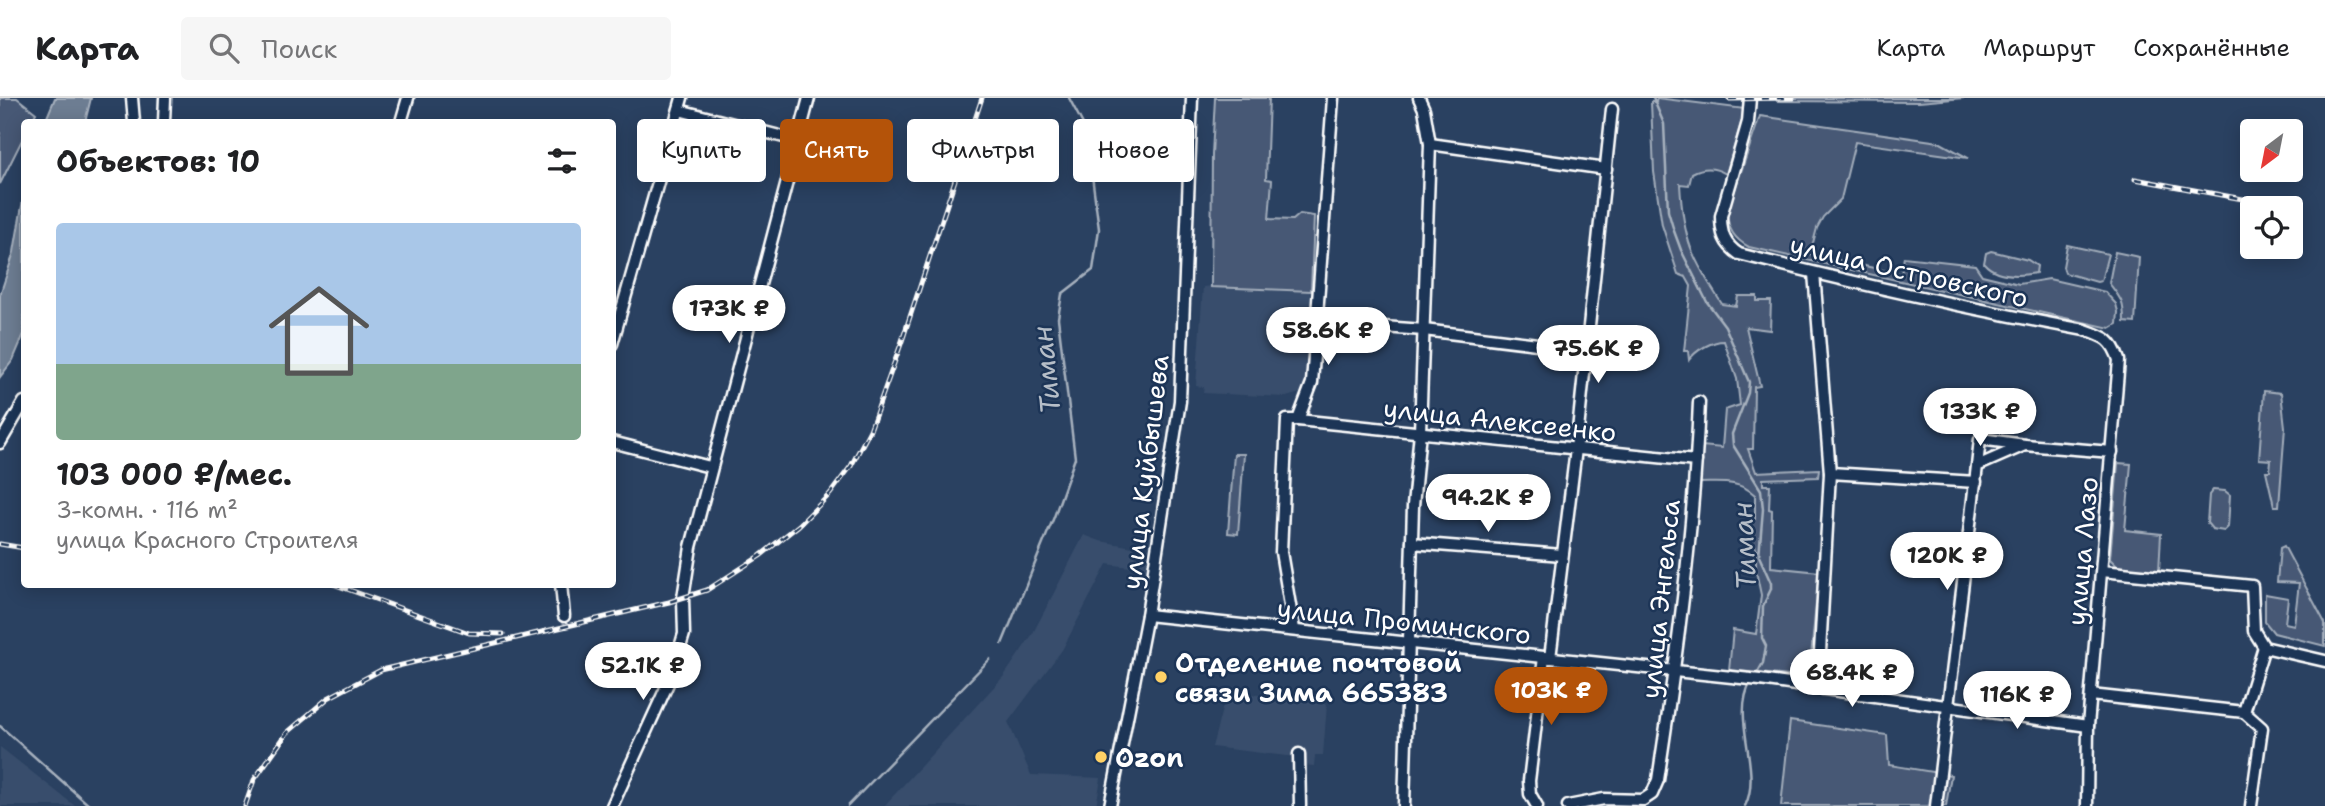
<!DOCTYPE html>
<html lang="ru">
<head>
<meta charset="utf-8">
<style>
  :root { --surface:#fff; --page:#f6f6f6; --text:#202124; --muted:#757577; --line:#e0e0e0; --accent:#b45309 }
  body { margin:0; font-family:"Shantell Sans",sans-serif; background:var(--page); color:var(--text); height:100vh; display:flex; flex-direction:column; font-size:26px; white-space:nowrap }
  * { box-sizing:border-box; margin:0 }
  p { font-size:23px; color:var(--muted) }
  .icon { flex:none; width:38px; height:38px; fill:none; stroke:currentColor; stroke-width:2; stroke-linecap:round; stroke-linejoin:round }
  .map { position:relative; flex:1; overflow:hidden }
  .side { position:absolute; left:21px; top:21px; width:595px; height:469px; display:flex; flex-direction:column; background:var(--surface); border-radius:7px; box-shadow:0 4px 18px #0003 }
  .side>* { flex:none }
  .banner { position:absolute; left:637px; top:21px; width:665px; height:63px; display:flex; gap:14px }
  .needle { width:46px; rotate:212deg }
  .tools { position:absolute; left:2240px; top:21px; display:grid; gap:14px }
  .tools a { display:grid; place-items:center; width:63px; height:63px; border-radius:7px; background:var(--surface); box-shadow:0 4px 18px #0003; font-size:35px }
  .price { position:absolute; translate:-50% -60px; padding:0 16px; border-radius:24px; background:#fff; color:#222; font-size:23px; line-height:46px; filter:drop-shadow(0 2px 4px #0008) }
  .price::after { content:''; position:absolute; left:50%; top:42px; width:21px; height:16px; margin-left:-10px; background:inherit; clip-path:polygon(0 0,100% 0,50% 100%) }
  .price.current { background:var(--accent); color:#fff }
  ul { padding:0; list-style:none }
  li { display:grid; align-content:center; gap:14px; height:371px; padding:0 35px }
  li+li { border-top:2px solid var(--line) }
  li span { display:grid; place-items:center; height:217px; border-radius:7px; color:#555 }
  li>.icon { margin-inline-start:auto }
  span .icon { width:126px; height:126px; fill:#fffc; stroke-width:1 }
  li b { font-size:30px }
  h2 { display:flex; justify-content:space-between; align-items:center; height:84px; padding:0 35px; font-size:30px }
  .pill { padding:0 24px; border-radius:7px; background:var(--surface); box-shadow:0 4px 18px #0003; font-size:24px; line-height:63px }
  .pill.current { background:var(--accent); color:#fff }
  header { display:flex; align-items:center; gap:42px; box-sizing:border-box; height:98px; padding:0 35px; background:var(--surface); border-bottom:2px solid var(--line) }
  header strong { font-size:33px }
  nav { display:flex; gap:38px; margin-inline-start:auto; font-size:24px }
  .search { width:490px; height:63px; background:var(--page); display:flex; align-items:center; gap:18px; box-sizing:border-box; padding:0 24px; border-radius:7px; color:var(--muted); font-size:26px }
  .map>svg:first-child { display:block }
  .built { fill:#394e6c }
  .green { fill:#465975; stroke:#a2acba; stroke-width:2 }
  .water { fill:#6d7d92; stroke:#a7b1be; stroke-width:2 }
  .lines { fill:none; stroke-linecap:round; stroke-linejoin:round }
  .stream { stroke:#a7b1be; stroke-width:2.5 }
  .street-casing { stroke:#fff; stroke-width:15 }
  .street { stroke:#1d3557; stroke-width:10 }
  .rail-casing { stroke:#fff; stroke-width:5 }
  .rail { stroke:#1d3557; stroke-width:2.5; stroke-dasharray:8; stroke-linecap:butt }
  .poi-dot { fill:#ffd166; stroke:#1d3557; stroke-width:2.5 }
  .labels { text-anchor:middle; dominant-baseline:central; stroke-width:5; stroke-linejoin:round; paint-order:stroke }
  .street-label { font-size:26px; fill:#fff; stroke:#1d3557 }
  .poi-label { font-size:26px; font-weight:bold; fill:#fff; stroke:#1d3557; text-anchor:start }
  .water-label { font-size:28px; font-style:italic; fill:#b6bec8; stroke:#1d3557 }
</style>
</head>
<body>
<header>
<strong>Карта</strong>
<div class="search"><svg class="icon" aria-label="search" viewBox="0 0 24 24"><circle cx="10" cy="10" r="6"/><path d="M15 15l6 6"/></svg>Поиск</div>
<nav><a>Карта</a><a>Маршрут</a><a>Сохранённые</a></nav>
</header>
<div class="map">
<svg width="2325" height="708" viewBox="0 0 2325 708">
  <rect width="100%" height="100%" fill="#2a4161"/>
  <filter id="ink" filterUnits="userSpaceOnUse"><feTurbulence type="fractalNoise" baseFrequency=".0143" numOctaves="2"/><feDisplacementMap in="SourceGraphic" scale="14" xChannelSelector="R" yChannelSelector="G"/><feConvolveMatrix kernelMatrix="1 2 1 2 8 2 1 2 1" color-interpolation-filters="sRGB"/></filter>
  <g filter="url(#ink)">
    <g class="built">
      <polygon points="1215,0 1269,0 1266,81 1272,82 1269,121 1293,122 1300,116 1314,118 1307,285 1300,295 1286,299 1203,295 1204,289 1196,288 1203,189 1211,188 1212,57"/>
      <polygon points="1084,437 1100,443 1149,452 1146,471 1107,466 1062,552 1008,624 1031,677 1101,680 1096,708 884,708 1004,578 1032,537"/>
      <polygon points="1227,593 1327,606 1323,657 1315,657 1314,668 1304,667 1304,660 1212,649"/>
      <polygon points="0,649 75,708 0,708"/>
    </g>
    <g class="green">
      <polygon points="0,0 17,0 36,15 31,24 24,24 24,38 0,86"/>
      <polygon points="1215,0 1269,0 1266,81 1272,82 1269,121 1293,122 1300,116 1314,118 1311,193 1211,189 1212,57"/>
      <path d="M1657 0 1745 11 1726 76C1715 69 1703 69 1692 75L1689 87 1680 86C1683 142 1692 160 1722 206L1736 208 1738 198H1757V203H1771L1770 232 1746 229 1760 288 1754 289 1753 351H1748L1756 374 1819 371 1818 379 1763 381V387H1770L1769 411 1772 412 1771 469 1819 474 1809 580 1729 572 1733 532 1756 536 1761 497 1756 473V450L1752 444 1751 421H1755V397C1739 382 1721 385 1700 385L1702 348 1722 350 1725 312 1740 307 1737 281 1724 243C1712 243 1696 252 1689 262L1688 253H1684L1691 188 1686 179 1678 176 1662 127 1654 74 1651 4H1656Z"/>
      <polygon points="1776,0 1964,0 1919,4 1777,3"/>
      <path d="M1760 18 1939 44 1968 60 1855 44 1841 101 1823 119 1817 130 1810 156 1901 176 1904 159 1975 167 1982 177 2019 186 2049 181 2105 194 2116 206 2118 214 2117 226 2110 230 1749 149C1734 141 1728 131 1727 115Z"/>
      <polygon points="2067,147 2108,156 2101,183 2097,184 2065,175 2063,169"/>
      <path d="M1991 153 2028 162 2037 168 2036 175C2019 178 1996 179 1984 165L1986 155Z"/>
      <path d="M2115 154 2139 159 2135 225 2124 224C2124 203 2121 201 2109 185Z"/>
      <polygon points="2264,293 2281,295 2285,329 2279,408 2274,408 2266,373 2270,373 2271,362 2259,361"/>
      <polygon points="1234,356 1244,356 1238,436 1228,435"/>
      <polygon points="2118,365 2131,366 2125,432 2161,436 2159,474 2118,469 2110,461"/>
      <polygon points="2213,392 2225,393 2230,397 2228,429 2224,433 2212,431 2207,425 2209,397"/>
      <polygon points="2284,448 2325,525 2325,548 2274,535 2265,524 2265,496 2288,500 2285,525 2294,527 2299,485 2277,484 2280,450"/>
      <polygon points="1790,623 1887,637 1889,667 1951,677 1946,708 1781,708"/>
    </g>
    <g class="water">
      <polygon points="55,0 91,0 85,24 45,24"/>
      <polygon points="24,96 24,236 13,262 0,279 0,197 14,154"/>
    </g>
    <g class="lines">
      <g class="stream">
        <polyline points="1653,0 1664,26 1668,113 1674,133 1681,152 1707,204 1725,228 1749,284 1748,295 1732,336 1733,347 1761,392 1763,411 1759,458 1771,485 1771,491 1763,508 1762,540 1766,548 1763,565 1755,579"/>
        <polyline points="1002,546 1054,419 1075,360 1058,220 1062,196 1093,172 1099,131 1086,32 1069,0"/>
        <polyline points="0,628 90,708"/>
        <polyline points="848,708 990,561"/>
        <path d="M1745 708C1763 673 1730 619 1751 584"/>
      </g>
      <g class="street-casing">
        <g id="street">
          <polyline points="132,0 134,24"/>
          <path d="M1750 0 1748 24 1721 118C1721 135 1724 146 1739 156 1854 185 1969 211 2085 232 2105 239 2112 241 2119 262L2088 628 2087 708"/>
          <polyline points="679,12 799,43"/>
          <polyline points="164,24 165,0"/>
          <polyline points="401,24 408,0"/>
          <polyline points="1430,46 1606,71"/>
          <polyline points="1814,175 1830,375 1818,590"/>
          <polyline points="1315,224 1424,232 1586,252"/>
          <polyline points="612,246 682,0"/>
          <polyline points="1298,322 1696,363"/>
          <polyline points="612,344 710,369"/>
          <polyline points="0,345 24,304"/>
          <polyline points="1977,368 1980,341 2025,347 2112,354"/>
          <polyline points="1830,375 1976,384"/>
          <polyline points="1412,445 1562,457"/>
          <polyline points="2102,473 2252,488 2254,533 2264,549 2325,563"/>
          <polyline points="561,486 564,518"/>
          <polyline points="1147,517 1760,582 2088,628"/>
          <polyline points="1294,531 1281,454 1287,322 1298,322 1312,285 1333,0"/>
          <polyline points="1550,560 1576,351 1612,11"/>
          <polyline points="2091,597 2244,614"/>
          <polyline points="1299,656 1300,708"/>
          <polyline points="612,708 671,579 684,536 683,500 691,449 809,0"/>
          <polyline points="1110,708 1147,517 1180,303 1192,0"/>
          <polyline points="1404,708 1413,408 1420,334 1430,46 1424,11 1419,0"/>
          <polyline points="1537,708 1530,696 1529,683 1544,559"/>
          <path d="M1568 708 1604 701 1643 702 1652 696 1658 682C1677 557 1694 431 1699 304"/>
          <polyline points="1936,708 1977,368 2025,347"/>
          <polyline points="2251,708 2262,630 2244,614 2264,549"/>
        </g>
      </g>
      <use href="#street" class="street"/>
      <g class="rail-casing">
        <g id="rail">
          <polyline points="1729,1 1793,0"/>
          <polyline points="2135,81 2275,107"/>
          <polyline points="0,446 24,450"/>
          <polyline points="333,486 469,535 503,536"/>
          <polyline points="245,708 254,682 287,635 328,600 381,572 669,504 707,492 760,458 799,427 830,396 851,368 870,332 901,246 982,0"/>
        </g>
      </g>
      <use href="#rail" class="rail"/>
    </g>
  </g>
  <g class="poi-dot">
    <circle cx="1161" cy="579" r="7"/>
    <circle cx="1101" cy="659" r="7"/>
  </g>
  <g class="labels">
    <g class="street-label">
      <text transform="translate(1909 173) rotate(13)">улица Островского</text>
      <text transform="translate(1500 322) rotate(6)">улица Алексеенко</text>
      <text transform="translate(1145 374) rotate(-83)">улица Куйбышева</text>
      <text transform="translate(2082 453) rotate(-85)">улица Лазо</text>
      <text transform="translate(1660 501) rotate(-84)">улица Энгельса</text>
      <text transform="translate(1404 523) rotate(6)">улица Проминского</text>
    </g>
    <g class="poi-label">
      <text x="1175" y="564">Отделение почтовой<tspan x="1175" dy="30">связи Зима 665383</tspan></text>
      <text x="1115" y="659">Ozon</text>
    </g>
    <g class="water-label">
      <text transform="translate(1046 272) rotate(-96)">Тиман</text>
      <text transform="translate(1744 448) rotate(-93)">Тиман</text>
    </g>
  </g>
</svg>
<div class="tools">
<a><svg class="needle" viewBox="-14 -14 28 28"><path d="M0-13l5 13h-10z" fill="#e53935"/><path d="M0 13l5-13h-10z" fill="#757577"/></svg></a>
<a><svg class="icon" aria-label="locate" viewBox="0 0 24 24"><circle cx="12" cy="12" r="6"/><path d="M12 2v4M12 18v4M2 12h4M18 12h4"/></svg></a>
</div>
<b class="price" style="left:729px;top:247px">173K ₽</b>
<b class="price" style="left:1328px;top:269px">58.6K ₽</b>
<b class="price" style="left:1598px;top:287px">75.6K ₽</b>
<b class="price" style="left:1980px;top:350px">133K ₽</b>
<b class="price" style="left:1488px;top:436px">94.2K ₽</b>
<b class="price" style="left:1947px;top:494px">120K ₽</b>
<b class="price" style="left:643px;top:604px">52.1K ₽</b>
<b class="price" style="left:1852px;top:611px">68.4K ₽</b>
<b class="price current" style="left:1551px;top:629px">103K ₽</b>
<b class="price" style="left:2017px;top:633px">116K ₽</b>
<div class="banner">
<a class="pill">Купить</a>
<a class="pill current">Снять</a>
<a class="pill">Фильтры</a>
<a class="pill">Новое</a>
</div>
<section class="side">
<h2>Объектов: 10<svg class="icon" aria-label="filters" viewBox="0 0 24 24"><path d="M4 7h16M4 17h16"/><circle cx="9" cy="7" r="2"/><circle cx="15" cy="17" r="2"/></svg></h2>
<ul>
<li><span style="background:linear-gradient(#a9c7e8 65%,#7fa58c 0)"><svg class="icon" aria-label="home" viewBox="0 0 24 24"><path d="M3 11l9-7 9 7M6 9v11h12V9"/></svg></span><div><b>103 000 ₽/мес.</b><p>3-комн. · 116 m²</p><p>улица Красного Строителя</p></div></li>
</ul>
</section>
</div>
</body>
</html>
